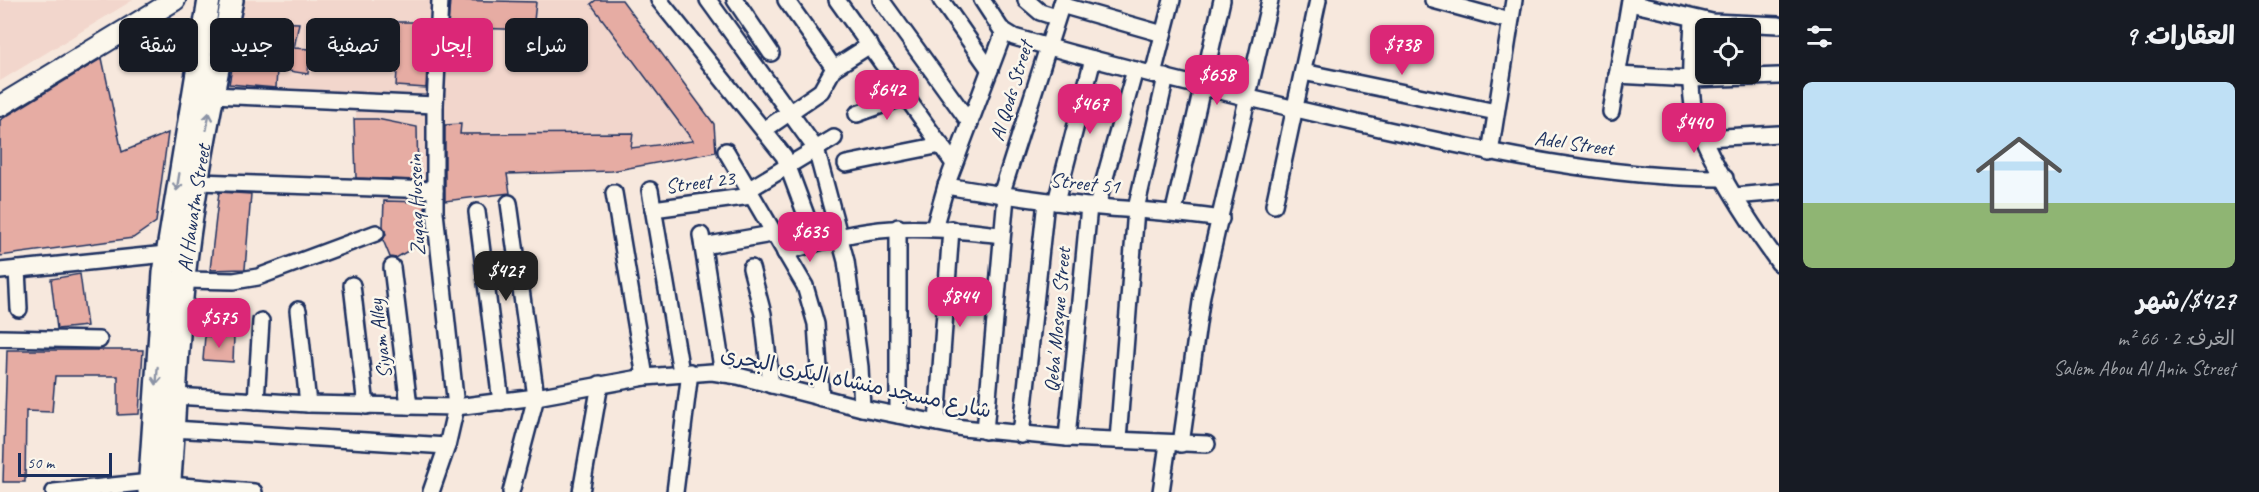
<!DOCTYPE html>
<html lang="ar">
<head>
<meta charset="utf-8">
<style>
  :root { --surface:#171b24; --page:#20242c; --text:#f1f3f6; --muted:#9ea1a6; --accent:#db2777 }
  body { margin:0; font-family:Caveat,"Playpen Sans Arabic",sans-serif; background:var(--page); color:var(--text); direction:rtl; height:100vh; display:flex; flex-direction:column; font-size:22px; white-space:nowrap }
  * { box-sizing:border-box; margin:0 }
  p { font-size:20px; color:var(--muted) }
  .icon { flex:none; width:33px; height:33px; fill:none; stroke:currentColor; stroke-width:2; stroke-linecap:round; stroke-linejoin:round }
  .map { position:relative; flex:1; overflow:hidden; direction:ltr }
  .side { display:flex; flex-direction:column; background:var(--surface); width:480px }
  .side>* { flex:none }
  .top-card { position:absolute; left:18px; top:18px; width:570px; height:54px; direction:rtl; display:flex; gap:12px }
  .fabs { position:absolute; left:1695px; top:18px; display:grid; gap:12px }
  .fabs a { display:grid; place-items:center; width:66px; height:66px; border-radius:9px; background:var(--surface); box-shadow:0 2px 4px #0004; font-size:30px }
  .scale { position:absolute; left:18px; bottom:15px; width:94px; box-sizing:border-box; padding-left:6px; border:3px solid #1b2f5e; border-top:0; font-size:16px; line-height:21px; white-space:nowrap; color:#1b2f5e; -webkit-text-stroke:4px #fbf7ec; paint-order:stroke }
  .price { position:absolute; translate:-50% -51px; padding:0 14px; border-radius:12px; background:var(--accent); color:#fff; font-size:20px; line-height:39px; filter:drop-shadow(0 2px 3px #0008) }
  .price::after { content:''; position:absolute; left:50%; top:36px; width:18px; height:14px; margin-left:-9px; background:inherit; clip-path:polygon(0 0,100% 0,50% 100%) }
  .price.selected { background:#222; color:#fff }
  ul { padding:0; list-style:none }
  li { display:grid; align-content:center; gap:12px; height:318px; padding:0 24px }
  li span { display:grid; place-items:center; height:186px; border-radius:9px; color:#555 }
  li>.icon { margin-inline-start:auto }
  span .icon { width:108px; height:108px; fill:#fffc; stroke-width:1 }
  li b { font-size:26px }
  h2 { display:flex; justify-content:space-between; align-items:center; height:72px; padding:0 24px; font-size:26px }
  .tag { padding:0 21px; border-radius:9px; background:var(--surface); box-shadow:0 2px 4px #0004; font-size:21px; line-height:54px }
  .tag.selected { background:var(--accent); color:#fff }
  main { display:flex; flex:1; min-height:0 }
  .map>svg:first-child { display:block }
  .built { fill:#f2d6cc }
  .building { fill:#e6aca3; stroke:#1b2f5e; stroke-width:1.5 }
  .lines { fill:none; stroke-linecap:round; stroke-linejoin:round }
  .minor-casing { stroke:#1b2f5e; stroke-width:20 }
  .tertiary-casing { stroke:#1b2f5e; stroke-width:24 }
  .secondary-casing { stroke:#1b2f5e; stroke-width:26 }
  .minor { stroke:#fbf7ec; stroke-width:15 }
  .tertiary { stroke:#fbf7ec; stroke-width:20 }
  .secondary { stroke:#fbf7ec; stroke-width:21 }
  .oneway { stroke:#8b93a5 }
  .labels { text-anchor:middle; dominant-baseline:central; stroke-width:5; stroke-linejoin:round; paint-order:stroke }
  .street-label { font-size:21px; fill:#1b2f5e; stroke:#fbf7ec }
</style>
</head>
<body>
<main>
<section class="side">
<h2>العقارات: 9<svg class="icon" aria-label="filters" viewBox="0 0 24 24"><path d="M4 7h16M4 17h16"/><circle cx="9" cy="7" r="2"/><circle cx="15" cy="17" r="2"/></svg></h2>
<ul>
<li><span style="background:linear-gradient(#bfe0f5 65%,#8fb573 0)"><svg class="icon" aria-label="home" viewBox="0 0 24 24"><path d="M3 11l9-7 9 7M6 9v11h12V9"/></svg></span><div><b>$427/شهر</b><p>الغرف: 2 · 66 m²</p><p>Salem Abou Al Anin Street</p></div></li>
</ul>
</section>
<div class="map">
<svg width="1779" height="492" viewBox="0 0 1779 492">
  <rect width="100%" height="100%" fill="#f7e8dd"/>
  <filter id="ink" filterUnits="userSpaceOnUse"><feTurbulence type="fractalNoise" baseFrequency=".0167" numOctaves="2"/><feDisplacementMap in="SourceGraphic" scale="12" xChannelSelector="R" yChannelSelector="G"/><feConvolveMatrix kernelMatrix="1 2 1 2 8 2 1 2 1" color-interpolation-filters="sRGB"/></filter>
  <g filter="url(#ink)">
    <g class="built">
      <polygon points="0,0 133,0 0,81"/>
      <polygon points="244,0 622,0 714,121 716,152 612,171 508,174 510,193 442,201 384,201 356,184 356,106 226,100"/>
    </g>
    <g class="building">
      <polygon points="450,0 536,2 533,30 448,27"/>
      <polygon points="596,0 622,0 714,124 716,152 612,171 507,174 510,193 445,201 445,125 461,124 460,134 633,133 631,148 693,141 591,4"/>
      <polygon points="241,21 299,23 294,48 310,49 308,74 277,69 276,88 229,84"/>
      <polygon points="379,22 429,22 426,88 396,86 399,40 381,40"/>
      <polygon points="102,58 122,152 168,133 156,222 133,238 0,256 0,120"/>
      <polygon points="354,119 377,119 417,127 418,180 356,178"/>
      <polygon points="219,192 251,194 245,269 210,270"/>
      <polygon points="384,201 425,202 425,241 396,258 390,257 383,240 386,234 383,226"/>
      <polygon points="80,274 87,326 57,329 51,279"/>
      <polygon points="205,336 234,336 233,362 203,360"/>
      <polygon points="7,350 143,350 139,414 118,415 118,376 55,376 52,412 26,411 25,482 3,482"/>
    </g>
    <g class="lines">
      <g class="minor-casing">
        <g id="minor">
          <polyline points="659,0 784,156 816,242"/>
          <polyline points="708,0 816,149 846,261 860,367 862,408"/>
          <polyline points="735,0 771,53"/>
          <polyline points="786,0 834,68"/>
          <polyline points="837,0 954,164"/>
          <polyline points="881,0 970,123"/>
          <polyline points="941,0 990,70"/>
          <path d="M982 0 1001 29 1014 37C1127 70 1242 97 1357 123 1475 149 1603 179 1725 178"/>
          <polyline points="1026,0 1040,12 1056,17"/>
          <polyline points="1433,0 1510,21"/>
          <polyline points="1630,3 1712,22 1779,25"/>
          <polyline points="1061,5 1163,34"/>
          <path d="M1693 19C1692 49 1688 81 1694 111 1704 155 1752 226 1779 263"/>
          <polyline points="1303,72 1496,112"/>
          <polyline points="1153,74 1172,0"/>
          <polyline points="1617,75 1691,79 1779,76"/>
          <polyline points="212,95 435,105"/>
          <polyline points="1611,112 1630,0"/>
          <polyline points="857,114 907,96"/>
          <polyline points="764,130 821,91 834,68 870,45"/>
          <polyline points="1705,138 1779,134"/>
          <polyline points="726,151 805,286 816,324 821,398"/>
          <polyline points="1490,153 1514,0"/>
          <polyline points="846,164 941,145"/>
          <polyline points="198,182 435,190"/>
          <path d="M946 186C993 194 1040 200 1087 206 1132 210 1176 212 1221 219"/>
          <polyline points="650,190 681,372"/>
          <polyline points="748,190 834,138"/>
          <polyline points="614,193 645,377"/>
          <polyline points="1001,195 1063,0"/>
          <polyline points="1735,196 1779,192"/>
          <polyline points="1056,202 1093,59"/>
          <polyline points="509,203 536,397 511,492"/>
          <polyline points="1274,205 1318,0"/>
          <polyline points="1097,206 1135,70"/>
          <polyline points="653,209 751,196"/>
          <polyline points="1174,211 1222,0"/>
          <polyline points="477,212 501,402"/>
          <polyline points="934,228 946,186 1004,32"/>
          <polyline points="701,235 723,374"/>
          <polyline points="703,246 772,234"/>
          <path d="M785 253C868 223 915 225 1001 235"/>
          <polyline points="392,267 409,406"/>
          <polyline points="751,268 763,314 771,385"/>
          <polyline points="17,269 19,309"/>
          <polyline points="0,271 166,254"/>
          <polyline points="184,280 234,281 258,277 376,233"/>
          <polyline points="352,285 366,406"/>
          <polyline points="298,310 308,404"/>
          <polyline points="0,338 99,340"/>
          <polyline points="175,396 308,404 456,407 536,397 645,377 712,372 738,376 862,408 963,428 1067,438 1207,444"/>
          <polyline points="256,401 261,321"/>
          <polyline points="898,415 898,227"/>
          <polyline points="937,423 951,229"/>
          <polyline points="173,429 447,446"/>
          <polyline points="985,431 1006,196"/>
          <polyline points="1021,435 1046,201"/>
          <polyline points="1067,438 1089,206"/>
          <polyline points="1118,440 1136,209 1166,77"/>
          <polyline points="1181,444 1202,295 1270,0"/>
          <polyline points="170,485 254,492"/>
          <polyline points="54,492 150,482"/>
          <polyline points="431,492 447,446 456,407 435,212 435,105 440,0"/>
          <polyline points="581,492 600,384"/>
          <polyline points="675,492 690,372"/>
          <polyline points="1161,492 1168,444"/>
        </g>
      </g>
      <g class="tertiary-casing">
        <polyline id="tertiary" points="0,106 175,0"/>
      </g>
      <g class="secondary-casing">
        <g id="secondary">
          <polyline points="149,492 164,273 209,0"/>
          <path id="s1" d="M169 492C175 421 176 349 184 278 194 185 213 92 232 0"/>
        </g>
      </g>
      <use href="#minor" class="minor"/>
      <use href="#tertiary" class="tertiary"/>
      <use href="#secondary" class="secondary"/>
    </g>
    <defs><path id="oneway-shaft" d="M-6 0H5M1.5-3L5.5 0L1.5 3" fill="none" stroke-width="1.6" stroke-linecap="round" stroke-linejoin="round" transform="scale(1.5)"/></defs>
    <g class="oneway">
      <use href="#oneway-shaft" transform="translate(208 121) rotate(-81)"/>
      <use href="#oneway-shaft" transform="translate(178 182) rotate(99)"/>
      <use href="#oneway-shaft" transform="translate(157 376) rotate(94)"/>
    </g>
  </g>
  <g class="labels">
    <g class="street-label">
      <text transform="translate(1011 91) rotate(-73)">Al Qods Street</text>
      <text transform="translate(1574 143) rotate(8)">Adel Street</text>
      <text transform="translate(700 182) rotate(-7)">Street 23</text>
      <text transform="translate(1085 183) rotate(6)">Street 51</text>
      <text transform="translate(416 205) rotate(-92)">Zuqaq Hussein</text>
      <text stroke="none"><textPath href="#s1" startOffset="285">Al Hawatm Street</textPath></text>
      <text transform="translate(1057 320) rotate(-85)">Qeba' Mosque Street</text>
      <text transform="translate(380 339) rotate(-97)">Siyam Alley</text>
      <text transform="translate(856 382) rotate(12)">شارع مسجد منشاه البكرى البحرى</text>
    </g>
  </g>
</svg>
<div class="fabs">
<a><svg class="icon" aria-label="locate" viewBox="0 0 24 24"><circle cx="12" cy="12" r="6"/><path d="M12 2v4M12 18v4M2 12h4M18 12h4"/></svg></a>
</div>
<div class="scale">50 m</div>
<b class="price" style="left:1402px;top:76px">$738</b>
<b class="price" style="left:1217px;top:106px">$658</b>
<b class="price" style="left:887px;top:121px">$642</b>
<b class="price" style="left:1090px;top:135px">$467</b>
<b class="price" style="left:1694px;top:154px">$440</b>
<b class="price" style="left:810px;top:263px">$635</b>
<b class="price selected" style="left:506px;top:302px">$427</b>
<b class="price" style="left:960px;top:328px">$844</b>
<b class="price" style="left:219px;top:349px">$575</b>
<div class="top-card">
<a class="tag">شراء</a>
<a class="tag selected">إيجار</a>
<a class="tag">تصفية</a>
<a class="tag">جديد</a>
<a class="tag">شقة</a>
</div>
</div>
</main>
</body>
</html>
